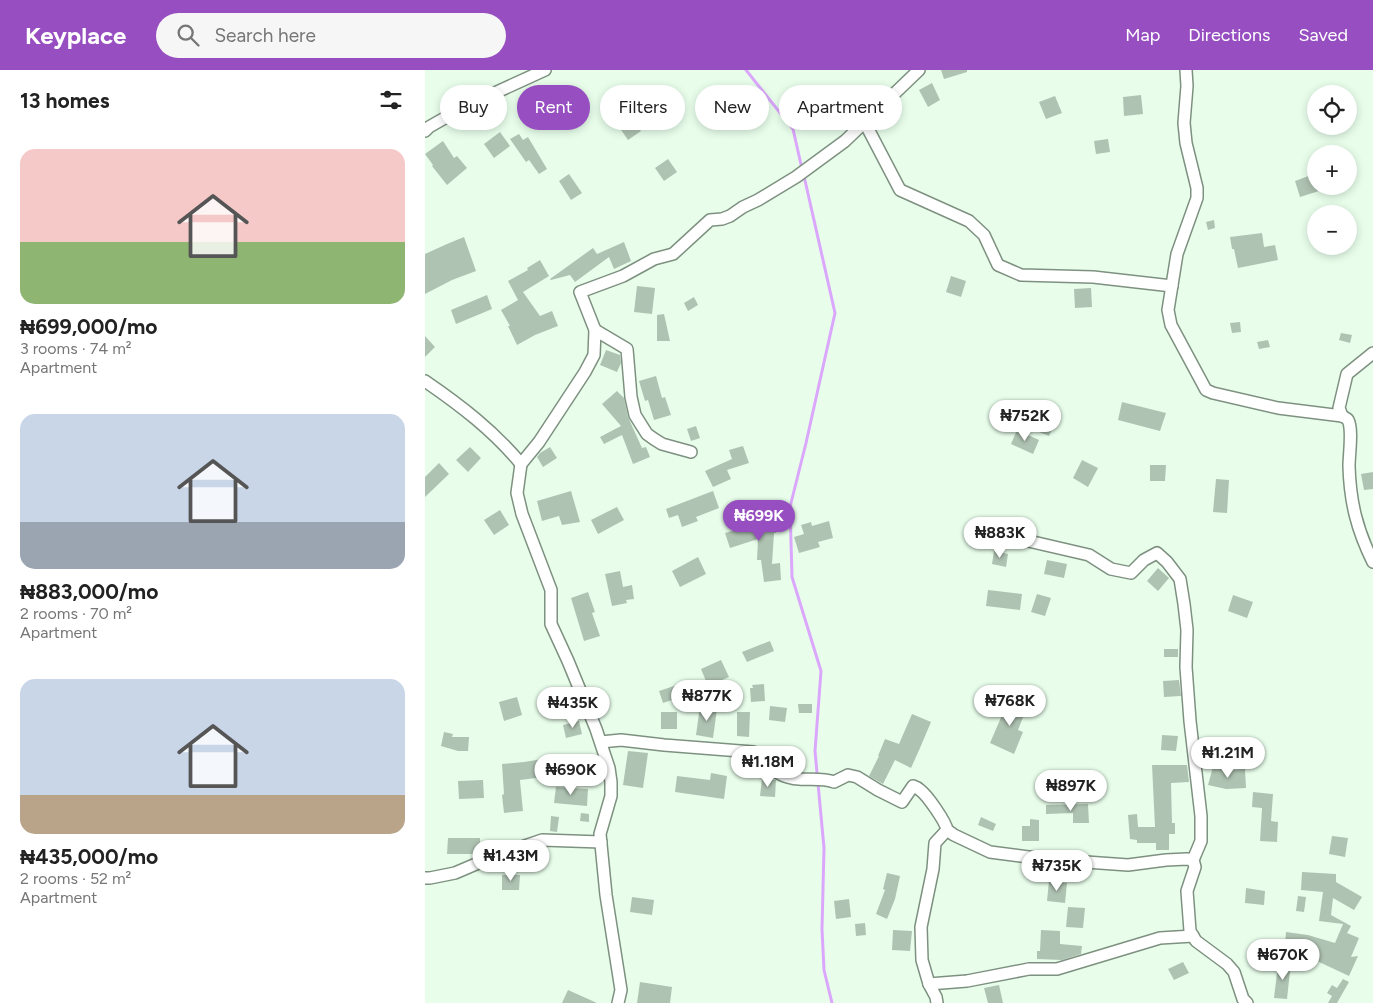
<!DOCTYPE html>
<html lang="en">
<head>
<meta charset="utf-8">
<style>
  :root { --surface:#fff; --page:#f6f6f6; --text:#222; --muted:#767676; --accent:#974ec0 }
  body { margin:0; font-family:Figtree,sans-serif; background:var(--page); color:var(--text); height:100vh; display:flex; flex-direction:column; font-size:19px; white-space:nowrap }
  * { box-sizing:border-box; margin:0 }
  p { font-size:16px; color:var(--muted) }
  .icon { flex:none; width:28px; height:28px; fill:none; stroke:currentColor; stroke-width:2; stroke-linecap:round; stroke-linejoin:round }
  .map { position:relative; flex:1; overflow:hidden }
  .panel { display:flex; flex-direction:column; background:var(--surface); width:425px }
  .panel>* { flex:none }
  .top-card { position:absolute; left:15px; top:15px; width:475px; height:45px; display:flex; gap:10px }
  .fabs { position:absolute; left:882px; top:15px; display:grid; gap:10px }
  .fabs a { display:grid; place-items:center; width:50px; height:50px; border-radius:50%; background:var(--surface); box-shadow:0 2px 8px #0003; font-size:25px }
  .price { position:absolute; translate:-50% -42px; padding:0 11px; border-radius:18px; background:#fff; color:#222; font-size:16px; line-height:32px; filter:drop-shadow(0 1px 2px #0008) }
  .price::after { content:''; position:absolute; left:50%; top:30px; width:15px; height:11px; margin-left:-8px; background:inherit; clip-path:polygon(0 0,100% 0,50% 100%) }
  .price.selected { background:var(--accent); color:#fff }
  ul { padding:0; list-style:none }
  li { display:grid; align-content:center; gap:10px; height:265px; padding:0 20px }
  li span { display:grid; place-items:center; height:155px; border-radius:15px; color:#555 }
  li>.icon { margin-inline-start:auto }
  span .icon { width:90px; height:90px; fill:#fffc; stroke-width:1 }
  li b { font-size:21px }
  h2 { display:flex; justify-content:space-between; align-items:center; height:60px; padding:0 20px; font-size:21px }
  .pill { padding:0 18px; border-radius:22px; background:var(--surface); box-shadow:0 2px 8px #0003; font-size:18px; line-height:45px }
  .pill.selected { background:var(--accent); color:#fff }
  header { display:flex; align-items:center; gap:30px; box-sizing:border-box; height:70px; padding:0 25px; background:var(--accent); color:#fff }
  header strong { font-size:24px }
  nav { display:flex; gap:28px; margin-inline-start:auto; font-size:18px }
  .search { width:350px; height:45px; background:var(--page); display:flex; align-items:center; gap:12px; box-sizing:border-box; padding:0 18px; border-radius:28px; color:var(--muted); font-size:19px }
  main { display:flex; flex:1; min-height:0 }
  .map>svg:first-child { display:block }
  .lines { fill:none; stroke-linecap:round; stroke-linejoin:round }
  .stream { stroke:#dba7fc; stroke-width:3 }
  .building { fill:#afc3b2 }
  .street-casing { stroke:#7e9180; stroke-width:14 }
  .street { stroke:#fff; stroke-width:11 }
</style>
</head>
<body>
<header>
<strong>Keyplace</strong>
<div class="search"><svg class="icon" aria-label="search" viewBox="0 0 24 24"><circle cx="10" cy="10" r="6"/><path d="M15 15l6 6"/></svg>Search here</div>
<nav><a>Map</a><a>Directions</a><a>Saved</a></nav>
</header>
<main>
<section class="panel">
<h2>13 homes<svg class="icon" aria-label="filters" viewBox="0 0 24 24"><path d="M4 7h16M4 17h16"/><circle cx="9" cy="7" r="2"/><circle cx="15" cy="17" r="2"/></svg></h2>
<ul>
<li><span style="background:linear-gradient(#f6c9c9 60%,#8fb573 0)"><svg class="icon" aria-label="home" viewBox="0 0 24 24"><path d="M3 11l9-7 9 7M6 9v11h12V9"/></svg></span><div><b>₦699,000/mo</b><p>3 rooms · 74 m²</p><p>Apartment</p></div></li>
<li><span style="background:linear-gradient(#c9d6e8 70%,#9aa5b1 0)"><svg class="icon" aria-label="home" viewBox="0 0 24 24"><path d="M3 11l9-7 9 7M6 9v11h12V9"/></svg></span><div><b>₦883,000/mo</b><p>2 rooms · 70 m²</p><p>Apartment</p></div></li>
<li><span style="background:linear-gradient(#c9d6e8 75%,#b9a48a 0)"><svg class="icon" aria-label="home" viewBox="0 0 24 24"><path d="M3 11l9-7 9 7M6 9v11h12V9"/></svg></span><div><b>₦435,000/mo</b><p>2 rooms · 52 m²</p><p>Apartment</p></div></li>
</ul>
</section>
<div class="map">
<svg width="948" height="933" viewBox="0 0 948 933">
  <rect width="100%" height="100%" fill="#e8feeb"/>
  <g class="lines">
    <g class="stream">
      <polyline points="321,0 368,59 377,99"/>
      <polyline points="379,106 410,243 381,373 365,437 367,507 396,601 390,681 399,778 397,859 399,900 407,933"/>
    </g>
  </g>
  <g class="building">
    <polygon points="516,0 542,0 542,2 519,9"/>
    <polygon points="507,13 515,30 503,37 494,20"/>
    <polygon points="198,24 199,26 202,24 211,35 203,42 216,61 203,70 190,51 188,52 178,39"/>
    <polygon points="716,25 718,44 699,46 698,27"/>
    <polygon points="630,26 637,43 621,49 614,32"/>
    <polygon points="75,62 85,76 69,88 59,74"/>
    <polygon points="94,64 98,70 103,67 122,99 114,104 104,90 101,92 85,69"/>
    <polygon points="683,69 685,82 671,84 669,71"/>
    <polygon points="18,71 29,88 32,86 42,98 22,115 7,96 8,95 0,84"/>
    <polygon points="243,89 252,102 239,111 230,98"/>
    <polygon points="144,104 157,123 146,130 134,111"/>
    <polygon points="889,104 891,116 893,116 894,121 875,127 870,111"/>
    <polygon points="789,150 790,158 783,160 781,152"/>
    <polygon points="837,163 839,177 850,175 853,190 813,198 809,179 807,179 805,167"/>
    <polygon points="39,167 51,201 27,210 0,224 0,184 22,174"/>
    <polygon points="199,172 206,191 189,199 184,187 150,212 145,205 126,210 125,209 168,178 172,184"/>
    <polygon points="115,190 124,206 98,222 115,246 127,241 133,256 110,265 92,275 83,256 85,256 76,240 93,230 83,211 103,200 102,198"/>
    <polygon points="526,206 541,211 536,227 521,222"/>
    <polygon points="212,216 230,218 227,244 209,242"/>
    <polygon points="666,218 667,237 650,238 649,219"/>
    <polygon points="62,225 67,239 31,254 26,240"/>
    <polygon points="269,227 273,235 263,241 259,233"/>
    <polygon points="239,244 245,271 232,271 232,245"/>
    <polygon points="815,252 816,262 807,263 805,253"/>
    <polygon points="916,263 927,265 925,273 914,270"/>
    <polygon points="0,266 10,277 0,287"/>
    <polygon points="843,270 845,277 834,279 832,272"/>
    <polygon points="181,280 195,285 196,293 192,302 175,295"/>
    <polygon points="231,306 237,328 240,327 246,345 229,350 223,330 220,331 214,311"/>
    <polygon points="192,321 199,328 203,347 217,378 221,377 225,387 208,394 197,365 179,374 175,367 196,356 177,334"/>
    <polygon points="697,332 741,343 735,361 693,350"/>
    <polygon points="619,345 631,351 624,366 612,361"/>
    <polygon points="271,356 275,368 266,371 262,359"/>
    <polygon points="592,360 614,370 608,384 586,374"/>
    <polygon points="318,376 324,393 302,400 306,409 288,417 280,401 307,389 304,380"/>
    <polygon points="45,377 56,388 43,402 31,390"/>
    <polygon points="125,377 132,388 118,397 112,387 115,383"/>
    <polygon points="657,390 673,398 663,417 648,408"/>
    <polygon points="14,393 24,404 0,427 0,407"/>
    <polygon points="725,395 741,395 740,411 725,411"/>
    <polygon points="948,402 948,419 939,420 936,404"/>
    <polygon points="791,409 804,410 802,443 788,442"/>
    <polygon points="146,421 155,452 137,455 134,446 117,451 112,431"/>
    <polygon points="288,421 294,438 271,447 273,451 257,457 253,445 244,448 241,439"/>
    <polygon points="335,434 340,449 347,448 351,463 349,463 347,494 355,493 356,510 339,512 336,490 332,490 333,469 305,478 300,463 330,454 325,438"/>
    <polygon points="192,437 199,450 173,464 166,450"/>
    <polygon points="75,440 84,455 69,465 59,450"/>
    <polygon points="404,451 408,468 393,472 395,477 374,483 369,467 379,464 376,455 386,452 387,456"/>
    <polygon points="569,481 583,484 581,497 567,494"/>
    <polygon points="273,487 281,504 255,517 247,501"/>
    <polygon points="622,490 642,494 639,508 619,504"/>
    <polygon points="733,498 744,508 733,521 722,511"/>
    <polygon points="195,501 198,517 207,515 209,529 201,530 202,533 187,536 180,504"/>
    <polygon points="563,520 597,524 595,540 561,536"/>
    <polygon points="163,522 170,542 167,543 175,566 159,571 146,528"/>
    <polygon points="612,524 626,528 620,546 606,542"/>
    <polygon points="808,525 828,532 822,548 803,541"/>
    <polygon points="345,571 349,581 322,592 317,582"/>
    <rect x="739" y="579" width="14" height="8"/>
    <polygon points="296,590 304,607 283,616 276,599"/>
    <polygon points="754,610 756,626 739,627 738,611"/>
    <polygon points="255,614 259,626 238,633 234,621"/>
    <polygon points="339,614 340,631 326,632 325,618 328,618 327,615"/>
    <polygon points="92,627 97,645 79,651 74,632"/>
    <polygon points="584,629 602,637 593,660 598,662 589,684 565,673"/>
    <polygon points="373,634 387,634 387,643 374,643"/>
    <polygon points="275,636 292,639 288,668 271,665"/>
    <polygon points="345,636 362,638 360,652 344,650"/>
    <rect x="236" y="642" width="16" height="17"/>
    <polygon points="312,642 325,642 324,667 312,666"/>
    <polygon points="487,644 506,652 495,678 486,698 470,690 458,714 444,706 454,686 453,686 460,669 474,674"/>
    <polygon points="154,651 157,664 141,668 138,655"/>
    <polygon points="19,662 28,664 27,667 44,667 43,681 33,681 16,676"/>
    <polygon points="737,665 753,666 751,681 736,680"/>
    <polygon points="203,681 223,683 218,718 198,715"/>
    <polygon points="117,689 119,707 95,710 95,711 98,741 79,743 77,725 79,724 77,694 99,692"/>
    <polygon points="727,695 762,695 764,712 746,713 747,753 750,753 750,764 744,764 744,780 731,780 731,773 712,773 712,770 705,769 703,745 712,744 713,757 730,757"/>
    <polygon points="788,697 800,700 820,699 821,718 801,719 783,715"/>
    <polygon points="286,703 302,706 299,729 250,722 252,706 285,710"/>
    <polygon points="337,708 351,710 350,727 335,726"/>
    <polygon points="58,710 59,728 34,729 33,711"/>
    <polygon points="131,717 163,719 162,736 129,733"/>
    <polygon points="828,722 848,724 846,751 853,752 852,772 835,771 837,738 827,737"/>
    <polygon points="663,734 664,753 648,753 648,743 621,744 621,735"/>
    <polygon points="156,743 164,744 164,752 155,751"/>
    <polygon points="126,746 134,747 132,762 125,761"/>
    <polygon points="556,747 571,754 568,761 553,755"/>
    <polygon points="605,749 614,750 614,771 597,771 597,756 605,756"/>
    <polygon points="907,766 923,768 920,787 904,784"/>
    <polygon points="23,768 55,768 55,784 22,784"/>
    <polygon points="877,802 911,804 911,812 937,827 929,840 908,828 906,845 926,856 922,863 934,868 926,887 933,886 924,906 860,876 861,862 883,865 910,873 918,854 894,851 898,822 876,820"/>
    <polygon points="462,803 475,806 470,829 462,849 451,844 460,820 458,819"/>
    <polygon points="77,805 95,805 94,820 77,820"/>
    <polygon points="624,811 642,813 640,833 622,831"/>
    <polygon points="821,818 840,821 839,835 820,833"/>
    <polygon points="873,826 881,827 879,842 871,841"/>
    <polygon points="207,827 229,830 227,845 205,842"/>
    <polygon points="424,829 426,847 411,849 409,831"/>
    <polygon points="643,837 660,838 658,858 641,857"/>
    <polygon points="440,853 441,865 431,866 430,854"/>
    <polygon points="468,860 487,861 485,881 467,880"/>
    <polygon points="616,860 635,861 635,874 657,876 656,884 637,890 612,889 612,881 615,881"/>
    <polygon points="858,887 866,892 862,929 849,928 852,903 856,903"/>
    <polygon points="758,892 764,903 749,910 743,899"/>
    <polygon points="918,909 924,912 912,933 903,933 907,926 902,923 907,915 912,918"/>
    <polygon points="215,912 247,917 245,933 212,933"/>
    <polygon points="574,915 578,933 563,933 559,918"/>
    <polygon points="143,920 172,933 137,933"/>
  </g>
  <g class="lines">
    <g class="street-casing">
      <g id="street">
        <path d="M761 0 762 16 759 53 761 73 772 118V128L752 184 743 240 746 255 781 320 788 323 853 338 917 346C920 348 922 348 923 350 928 359 924 385 924 396 925 432 932 460 948 492"/>
        <polyline points="440,53 475,120 544,151 559,165 573,195 596,205 668,207 747,216"/>
        <polyline points="0,61 4,57 39,37 120,0"/>
        <polyline points="170,260 202,279 206,327 210,345 215,353 222,364 229,369 237,374 266,382"/>
        <path d="M0 311C35 335 69 361 96 394"/>
        <polyline points="917,346 914,338 922,304 948,283"/>
        <polyline points="591,468 664,485 686,499 706,503 719,490 732,483 742,492 755,509 759,534 762,560 761,597 765,651 776,746 776,771 768,790"/>
        <path d="M176 672 196 670 239 675 328 682C333 687 338 690 344 694 347 696 349 699 352 702 357 706 368 709 374 709 386 710 398 708 409 712L423 705 432 707 453 720 477 732 488 716C491 717 493 718 495 720 502 725 521 752 522 760L529 765 565 782 619 789 703 795 741 790 762 789 768 790 770 797 762 821 765 861 771 871 802 894 809 902 818 929 822 933"/>
        <polyline points="0,808 5,808 30,803 65,788 117,770 176,772"/>
        <polyline points="504,914 542,911 604,899 632,899 735,868 768,866"/>
        <polyline points="193,933 196,920 181,825 175,764 186,726 186,712 184,698 171,659 143,591 126,554 126,520 97,444 92,423 96,394 114,372 160,302 169,285 170,260 155,222 198,206 229,189 248,184 285,150 297,149 305,146 318,137 333,130 371,107 420,71 494,0"/>
        <polyline points="512,933 511,927 504,914 497,890 496,857 508,799 510,773 522,760"/>
      </g>
    </g>
    <use href="#street" class="street"/>
  </g>
</svg>
<div class="fabs">
<a><svg class="icon" aria-label="locate" viewBox="0 0 24 24"><circle cx="12" cy="12" r="6"/><path d="M12 2v4M12 18v4M2 12h4M18 12h4"/></svg></a>
<a>+</a>
<a>−</a>
</div>
<b class="price" style="left:600px;top:372px">₦752K</b>
<b class="price selected" style="left:334px;top:472px">₦699K</b>
<b class="price" style="left:575px;top:489px">₦883K</b>
<b class="price" style="left:282px;top:652px">₦877K</b>
<b class="price" style="left:585px;top:657px">₦768K</b>
<b class="price" style="left:148px;top:659px">₦435K</b>
<b class="price" style="left:803px;top:709px">₦1.21M</b>
<b class="price" style="left:343px;top:718px">₦1.18M</b>
<b class="price" style="left:146px;top:726px">₦690K</b>
<b class="price" style="left:646px;top:742px">₦897K</b>
<b class="price" style="left:86px;top:812px">₦1.43M</b>
<b class="price" style="left:632px;top:822px">₦735K</b>
<b class="price" style="left:858px;top:911px">₦670K</b>
<div class="top-card">
<a class="pill">Buy</a>
<a class="pill selected">Rent</a>
<a class="pill">Filters</a>
<a class="pill">New</a>
<a class="pill">Apartment</a>
</div>
</div>
</main>
</body>
</html>
